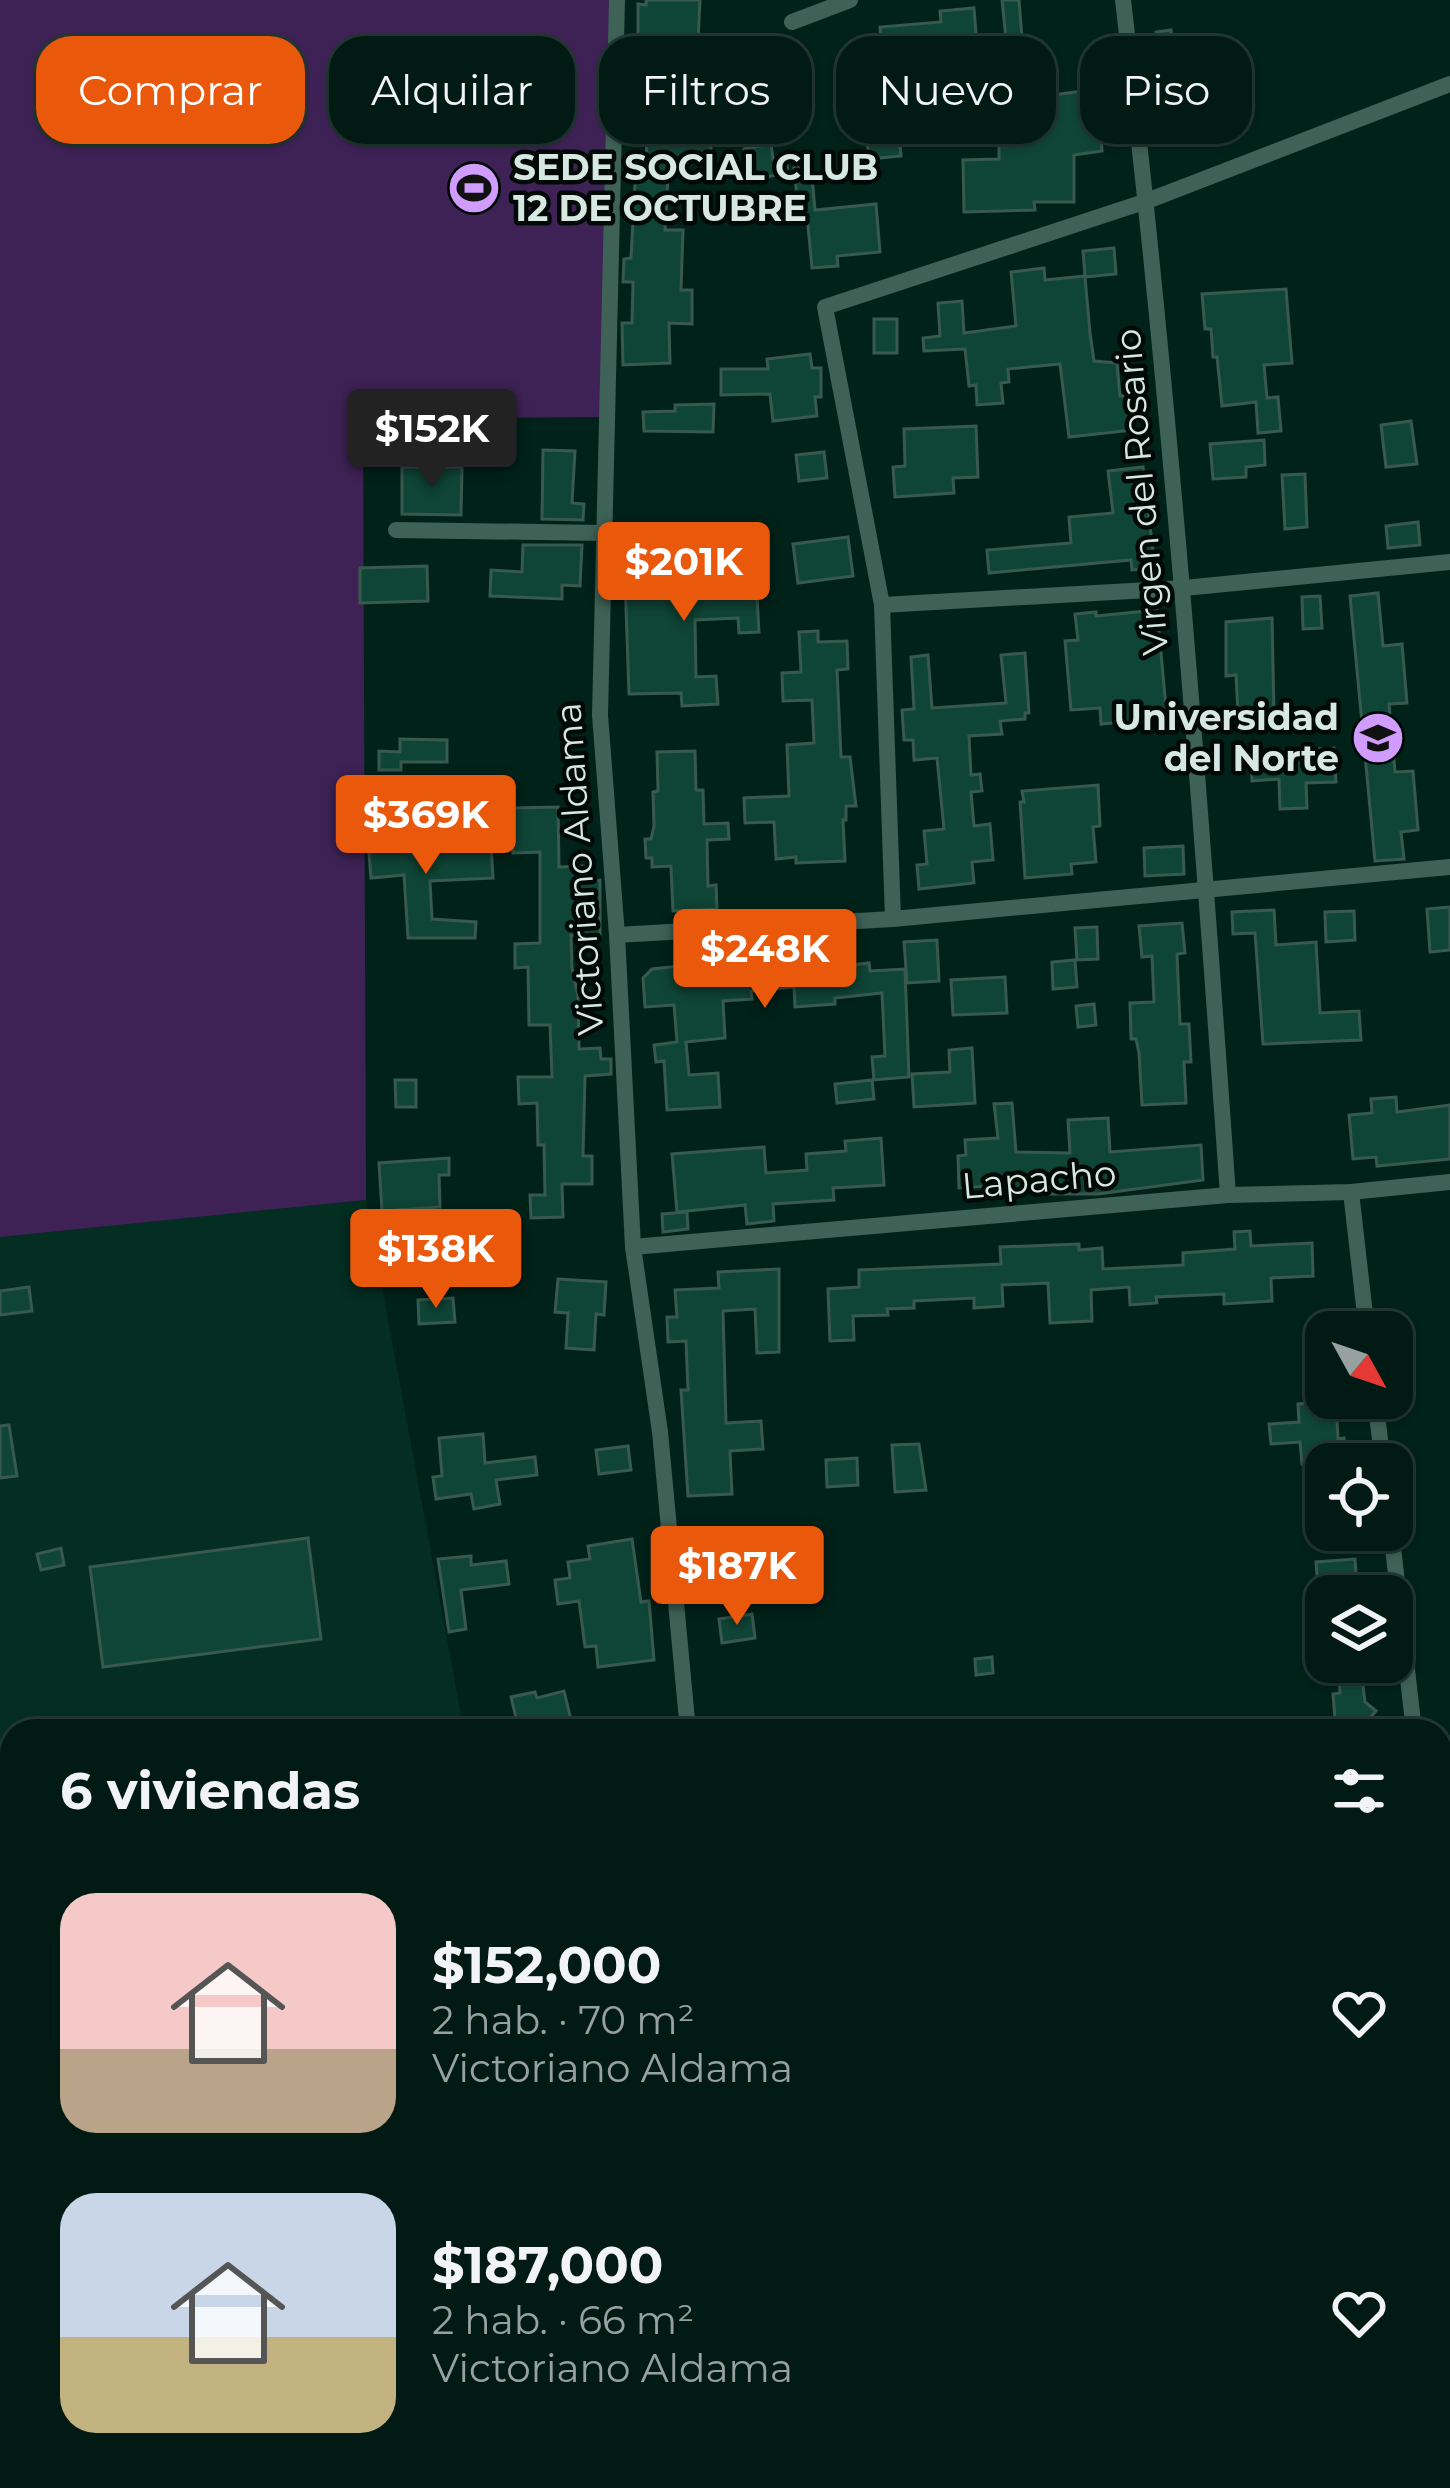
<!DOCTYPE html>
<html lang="es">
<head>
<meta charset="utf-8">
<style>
  :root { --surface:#011a13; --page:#0b231c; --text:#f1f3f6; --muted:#96a1a0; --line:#233833; --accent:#ea580c }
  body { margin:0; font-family:Montserrat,sans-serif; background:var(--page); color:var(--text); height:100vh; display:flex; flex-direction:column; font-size:45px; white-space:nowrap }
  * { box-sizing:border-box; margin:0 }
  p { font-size:39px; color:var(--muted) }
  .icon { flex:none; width:66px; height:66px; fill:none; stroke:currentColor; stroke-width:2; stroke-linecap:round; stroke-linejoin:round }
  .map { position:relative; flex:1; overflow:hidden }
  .drawer { position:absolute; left:0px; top:1719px; width:1452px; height:771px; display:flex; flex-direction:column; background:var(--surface); border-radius:36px 36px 0 0; box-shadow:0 3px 9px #0004,0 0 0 3px var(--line) }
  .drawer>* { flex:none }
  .hud { position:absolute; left:36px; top:36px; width:1380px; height:108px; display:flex; gap:24px }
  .needle { width:78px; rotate:130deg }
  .fabs { position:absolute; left:1305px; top:1311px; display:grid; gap:24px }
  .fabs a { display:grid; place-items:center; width:108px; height:108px; border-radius:24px; background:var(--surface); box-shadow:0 3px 9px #0004,0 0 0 3px var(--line); font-size:60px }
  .price { position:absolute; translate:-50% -102px; padding:0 27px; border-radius:12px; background:var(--accent); color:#fff; font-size:39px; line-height:78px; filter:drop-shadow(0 3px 6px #0008) }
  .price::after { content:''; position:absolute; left:50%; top:72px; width:36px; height:27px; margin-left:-18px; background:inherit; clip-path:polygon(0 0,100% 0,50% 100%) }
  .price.active { background:#222; color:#fff }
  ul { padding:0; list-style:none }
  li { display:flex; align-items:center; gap:36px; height:300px; padding:0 60px }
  li span { display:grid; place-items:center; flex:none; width:336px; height:240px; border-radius:36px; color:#555 }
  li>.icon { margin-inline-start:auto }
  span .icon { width:144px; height:144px; fill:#fffc; stroke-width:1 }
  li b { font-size:51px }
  h2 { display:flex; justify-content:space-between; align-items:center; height:144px; padding:0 60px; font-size:51px }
  .pill { padding:0 42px; border-radius:36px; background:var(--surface); box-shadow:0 3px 9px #0004,0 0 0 3px var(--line); font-size:42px; line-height:108px }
  .pill.active { background:var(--accent); color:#fff }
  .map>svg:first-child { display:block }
  .built { fill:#042e22 }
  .green { fill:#3e2256 }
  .building { fill:#0f4536; stroke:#38594d; stroke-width:3 }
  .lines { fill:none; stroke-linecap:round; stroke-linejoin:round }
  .service { stroke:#3e6256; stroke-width:8 }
  .minor { stroke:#3e6256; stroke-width:16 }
  .labels { text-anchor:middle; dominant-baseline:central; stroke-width:9; stroke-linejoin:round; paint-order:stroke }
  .poi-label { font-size:36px; font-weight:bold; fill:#d6e8e1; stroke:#010906; text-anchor:start }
  .street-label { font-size:36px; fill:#d6e8e1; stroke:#010906 }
</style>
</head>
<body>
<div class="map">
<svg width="1450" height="2488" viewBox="0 0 1450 2488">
  <rect width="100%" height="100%" fill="#012219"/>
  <polygon class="built" points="366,1200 464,1731 12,1731 12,2478 602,2478 604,2488 0,2488 0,1237"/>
  <polygon class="green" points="0,0 614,0 603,417 363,419 366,1200 0,1237"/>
  <g class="building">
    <polygon points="646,0 700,0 695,103 680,103 680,134 711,135 711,160 669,159 665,230 683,230 681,290 692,290 692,324 669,323 670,363 623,365 622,323 632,323 633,282 623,282 624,259 631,258 636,166 646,166 649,72 638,72 638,4 646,5"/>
    <polygon points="1002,0 1019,0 1022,38 1006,39"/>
    <polygon points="974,8 977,46 943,49 946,78 884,84 880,27 941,22 940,11"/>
    <polygon points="1171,30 1173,52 1157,53 1156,32"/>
    <polygon points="1042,62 1045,96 1098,89 1102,151 1074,155 1074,202 1034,202 1035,210 964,212 963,160 999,159 999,141 1018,140 1013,100 1019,99 1016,64"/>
    <polygon points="981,84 983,110 949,113 947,87"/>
    <polygon points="898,125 901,156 869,159 866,129"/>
    <polygon points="771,144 773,159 786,156 788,173 750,180 744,149"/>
    <polygon points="811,166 815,210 876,204 880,252 837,256 838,266 812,268 807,215 799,216 794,168"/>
    <polygon points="1114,248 1116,274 1085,277 1090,333 1094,361 1117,363 1120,396 1130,395 1133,430 1069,437 1060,364 1008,369 1009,382 1001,383 1003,403 977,405 976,385 969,386 965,349 924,351 923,338 940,336 938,303 962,301 964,333 1016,326 1011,272 1044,268 1045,280 1085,276 1083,251"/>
    <polygon points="1286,289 1292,363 1264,365 1267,398 1278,397 1281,431 1258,433 1256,402 1222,406 1217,357 1213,357 1211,329 1205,329 1202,294"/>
    <rect x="874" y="319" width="23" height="34"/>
    <polygon points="810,354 812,368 821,368 821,397 815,397 817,416 773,421 770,394 721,395 721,369 768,369 767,359"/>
    <polygon points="714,404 713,432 644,431 643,412 675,411 675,405"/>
    <polygon points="1411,421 1417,464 1386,467 1381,425"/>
    <polygon points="976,426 978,477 953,478 954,493 895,497 893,467 905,466 904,429"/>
    <polygon points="1264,440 1265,465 1246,467 1246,477 1213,479 1210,444"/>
    <polygon points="543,450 575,451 572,503 584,504 583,520 542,519"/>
    <polygon points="824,452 827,478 799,481 796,455"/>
    <polygon points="402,467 462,467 461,515 402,514"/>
    <polygon points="1143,467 1155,568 1132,570 1131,560 989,573 987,550 1071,543 1069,517 1113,513 1108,471"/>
    <polygon points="1305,474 1307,527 1285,529 1282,475"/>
    <polygon points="1418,522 1420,545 1388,548 1386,526"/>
    <polygon points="848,537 853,576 798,583 793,544"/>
    <polygon points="523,545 582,545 580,586 562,585 562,599 490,596 491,570 522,572"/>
    <polygon points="755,560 759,632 739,633 738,618 695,620 696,677 716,676 718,704 682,706 681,693 629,694 625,579 656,578 656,565"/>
    <polygon points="427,566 428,601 360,603 360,568"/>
    <polygon points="1378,593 1383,646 1402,644 1407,703 1389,704 1395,772 1413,771 1418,830 1401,832 1404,859 1375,861 1350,596"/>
    <polygon points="1320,596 1322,628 1303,629 1302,597"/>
    <polygon points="1157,610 1167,718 1101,724 1100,708 1071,710 1065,641 1078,640 1075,614 1096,612 1096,616"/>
    <polygon points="1272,618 1274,713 1238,715 1236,675 1226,676 1226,622"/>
    <polygon points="818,631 818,642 847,641 848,669 837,670 841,757 850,757 856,806 846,806 846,820 843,820 845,861 796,863 796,857 776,859 774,822 745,823 744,798 789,796 787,745 814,743 812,700 783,701 782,673 801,672 799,632"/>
    <polygon points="1025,653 1029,713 1025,713 1025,719 1000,721 1002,734 969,736 971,775 980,774 982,791 971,792 974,826 990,824 993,860 972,862 974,883 919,889 917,865 927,864 924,831 944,829 937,758 914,760 913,740 904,740 902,710 914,709 911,657 928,655 932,708 1006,703 1001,655"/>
    <polygon points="400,739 447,740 447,762 401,762 401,770 379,770 379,751 400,752"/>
    <polygon points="1334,748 1336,782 1306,783 1307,808 1280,809 1279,779 1252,781 1251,752"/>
    <polygon points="695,751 696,790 703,790 704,824 728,823 729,839 707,840 708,886 716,885 717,909 673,911 671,866 652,867 652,858 646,858 645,839 651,839 654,826 653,792 658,791 657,752"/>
    <polygon points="1098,785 1100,826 1093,827 1096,862 1071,864 1072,874 1025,878 1020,802 1024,802 1022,791"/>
    <polygon points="386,806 390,849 462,850 463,845 491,844 493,878 430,881 432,919 476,922 475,938 408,938 404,875 371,878 367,830 371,830 369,807"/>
    <polygon points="558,807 559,867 585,866 586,881 600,880 600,935 571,935 572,968 578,996 579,1049 600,1048 601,1059 611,1059 611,1074 585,1076 583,1156 592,1156 592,1184 562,1184 563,1217 531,1218 530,1195 545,1195 544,1145 538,1145 537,1103 519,1104 518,1077 552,1077 550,1025 529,1025 528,967 515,968 515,944 540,943 540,852 513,853 512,808"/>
    <polygon points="1183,846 1184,874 1145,876 1144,848"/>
    <polygon points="1450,907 1450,950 1430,952 1427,909"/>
    <polygon points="1274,910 1276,945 1316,942 1320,1013 1359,1011 1361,1040 1263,1044 1255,933 1233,934 1232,912"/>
    <polygon points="1354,911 1355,940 1326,942 1325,912"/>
    <polygon points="1182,923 1185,953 1177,954 1180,1024 1189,1024 1191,1062 1184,1062 1186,1103 1142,1105 1139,1053 1136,1039 1131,1039 1130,1003 1154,1002 1152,956 1142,957 1139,926"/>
    <polygon points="1097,927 1098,959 1077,960 1075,928"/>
    <polygon points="937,940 939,981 907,983 904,942"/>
    <polygon points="832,951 833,967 869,963 870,971 905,969 909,1077 874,1080 872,1057 885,1056 882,993 835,998 835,1004 795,1007 794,987 751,991 752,999 723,1001 725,1038 686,1042 689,1075 718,1073 720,1107 667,1110 664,1061 656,1062 654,1045 677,1042 674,1005 645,1007 643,978 652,969 749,959 749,965 792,962 792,954"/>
    <polygon points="1075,960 1077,987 1053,989 1052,962"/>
    <polygon points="1005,977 1007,1013 953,1015 951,980"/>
    <polygon points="1094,1004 1096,1025 1078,1027 1076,1006"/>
    <polygon points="972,1048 975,1103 914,1107 912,1074 950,1072 949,1050"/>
    <polygon points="395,1080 416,1080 416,1107 396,1107"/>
    <polygon points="872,1080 874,1099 837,1103 835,1084"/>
    <polygon points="1396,1097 1397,1112 1450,1105 1450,1159 1377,1166 1376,1157 1353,1159 1349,1115 1372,1113 1371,1099"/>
    <polygon points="1012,1103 1016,1152 1070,1153 1068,1120 1108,1118 1110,1152 1201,1145 1203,1180 1098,1194 1035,1194 1034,1188 1006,1189 1006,1185 959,1188 958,1156 966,1155 965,1140 998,1138 994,1104"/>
    <polygon points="881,1138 884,1185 833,1188 834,1200 773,1204 774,1221 747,1224 745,1205 677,1212 672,1154 764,1147 766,1173 807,1170 806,1154 846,1151 845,1141"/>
    <polygon points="449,1158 449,1175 439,1175 440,1207 382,1211 379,1163"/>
    <polygon points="687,1212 688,1229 663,1232 662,1214"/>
    <polygon points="1250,1231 1251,1246 1312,1243 1313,1276 1271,1278 1272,1301 1224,1304 1224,1294 1156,1297 1157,1303 1130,1305 1129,1287 1091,1290 1092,1321 1050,1323 1048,1283 1002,1285 1003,1306 974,1308 974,1298 914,1301 914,1308 887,1309 888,1315 853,1316 854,1340 830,1341 828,1289 859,1287 859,1270 1001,1264 1000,1247 1079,1244 1079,1250 1102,1248 1103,1269 1183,1265 1183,1253 1235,1249 1234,1232"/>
    <polygon points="779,1269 779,1352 757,1353 755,1309 723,1311 726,1423 761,1421 763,1449 730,1451 732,1494 688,1496 681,1390 688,1390 686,1341 668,1342 667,1317 677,1317 675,1290 719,1288 718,1272"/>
    <polygon points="558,1279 606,1282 604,1315 596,1314 594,1350 566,1348 568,1313 555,1312"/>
    <polygon points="29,1287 32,1311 0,1315 0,1291"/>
    <polygon points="453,1298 455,1322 419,1324 418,1300"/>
    <polygon points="1336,1401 1338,1439 1344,1438 1346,1464 1302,1464 1300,1442 1271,1444 1269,1424 1299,1422 1298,1404"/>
    <polygon points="9,1425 17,1476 0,1478 0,1426"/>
    <polygon points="483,1434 485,1463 535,1457 537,1475 496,1480 500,1504 474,1509 471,1494 436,1499 433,1477 442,1476 439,1438"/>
    <polygon points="919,1444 926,1490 895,1492 892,1445"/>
    <polygon points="628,1446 631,1470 599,1474 596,1450"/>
    <polygon points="857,1458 858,1485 827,1487 826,1460"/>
    <polygon points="308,1538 321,1639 103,1667 90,1567"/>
    <polygon points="632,1539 641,1602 649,1601 654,1660 598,1667 596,1646 585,1647 579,1601 558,1604 555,1580 570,1578 568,1562 590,1559 588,1546"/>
    <polygon points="61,1548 64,1565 41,1570 37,1554"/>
    <polygon points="471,1556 471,1565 506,1561 509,1584 461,1590 466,1629 449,1632 438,1559"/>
    <polygon points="1355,1559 1357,1587 1318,1589 1316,1562"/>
    <polygon points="752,1614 755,1638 722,1643 719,1619"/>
    <polygon points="992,1657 993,1673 976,1675 975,1659"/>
    <polygon points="1338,1662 1360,1662 1365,1702 1376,1711 1367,1721 1368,1731 1336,1731 1333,1694 1340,1693"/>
    <polygon points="564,1691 572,1724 547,1730 544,1720 518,1726 511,1697 535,1692 537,1698"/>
  </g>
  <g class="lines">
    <polyline class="service" points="653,2478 657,2488"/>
    <g class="minor">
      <polyline points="617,0 600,715 617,935 633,1247 660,1432 688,1731"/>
      <path d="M1123 0C1170 397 1200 796 1228 1195"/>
      <polyline points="792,22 850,0"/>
      <polyline points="396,530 603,533"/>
      <polyline points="882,605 1184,588 1450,562"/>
      <polyline points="893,919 882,605 825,307 1147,201 1450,84"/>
      <polyline points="617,935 893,919 1450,867"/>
      <polyline points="1351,1192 1367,1332"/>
      <polyline points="633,1247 1228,1195 1351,1192 1450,1182"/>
      <polyline points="1375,1398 1383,1464"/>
      <polyline points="1391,1530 1414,1731"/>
      <polyline points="1440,2132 1450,2129"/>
      <polyline points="1440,2349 1450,2375"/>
      <polyline points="1440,2457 1450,2454"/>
      <polyline points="898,2478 901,2488"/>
      <polyline points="1328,2488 1364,2478"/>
    </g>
  </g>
  <defs>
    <g id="stadium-disc" transform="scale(2.7)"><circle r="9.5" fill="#d09dff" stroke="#010906"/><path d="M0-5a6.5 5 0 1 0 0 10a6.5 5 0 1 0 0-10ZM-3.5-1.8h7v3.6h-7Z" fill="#111"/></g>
    <g id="university-disc" transform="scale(2.7)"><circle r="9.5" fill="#d09dff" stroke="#010906"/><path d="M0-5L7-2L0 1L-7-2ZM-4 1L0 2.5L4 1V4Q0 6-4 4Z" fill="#111"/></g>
  </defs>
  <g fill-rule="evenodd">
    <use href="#stadium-disc" x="474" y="188"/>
    <use href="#university-disc" x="1378" y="738"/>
  </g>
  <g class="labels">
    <g class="poi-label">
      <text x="513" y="167">SEDE SOCIAL CLUB<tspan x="513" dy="41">12 DE OCTUBRE</tspan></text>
      <text x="1339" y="717" text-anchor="end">Universidad<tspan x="1339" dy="41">del Norte</tspan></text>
    </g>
    <g class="street-label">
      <text transform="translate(1141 492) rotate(-95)">Virgen del Rosario</text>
      <text transform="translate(579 869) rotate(-94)">Victoriano Aldama</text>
      <text transform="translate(1039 1179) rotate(-5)">Lapacho</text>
    </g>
  </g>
</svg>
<div class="fabs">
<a><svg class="needle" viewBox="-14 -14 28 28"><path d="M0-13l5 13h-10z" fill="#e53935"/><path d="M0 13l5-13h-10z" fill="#96a1a0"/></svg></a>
<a><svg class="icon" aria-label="locate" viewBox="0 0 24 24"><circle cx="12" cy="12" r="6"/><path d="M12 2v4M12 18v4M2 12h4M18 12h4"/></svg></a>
<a><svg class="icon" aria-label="layers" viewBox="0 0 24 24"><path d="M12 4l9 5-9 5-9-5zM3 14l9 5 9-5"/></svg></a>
</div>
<b class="price active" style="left:432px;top:491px">$152K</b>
<b class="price" style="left:684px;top:624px">$201K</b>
<b class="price" style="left:426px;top:877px">$369K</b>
<b class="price" style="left:765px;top:1011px">$248K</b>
<b class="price" style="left:436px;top:1311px">$138K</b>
<b class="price" style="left:737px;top:1628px">$187K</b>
<div class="hud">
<a class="pill active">Comprar</a>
<a class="pill">Alquilar</a>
<a class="pill">Filtros</a>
<a class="pill">Nuevo</a>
<a class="pill">Piso</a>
</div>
<section class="drawer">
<h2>6 viviendas<svg class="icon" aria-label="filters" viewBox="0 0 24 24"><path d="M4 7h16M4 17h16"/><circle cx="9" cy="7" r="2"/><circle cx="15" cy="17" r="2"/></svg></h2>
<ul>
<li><span style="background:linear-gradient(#f6c9c9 65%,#b9a48a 0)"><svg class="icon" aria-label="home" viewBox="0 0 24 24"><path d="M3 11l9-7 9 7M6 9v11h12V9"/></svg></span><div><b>$152,000</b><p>2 hab. · 70 m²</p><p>Victoriano Aldama</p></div><svg class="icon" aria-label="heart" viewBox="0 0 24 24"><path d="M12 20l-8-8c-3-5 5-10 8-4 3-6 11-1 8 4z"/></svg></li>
<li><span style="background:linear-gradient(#c9d6e8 60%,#c2b280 0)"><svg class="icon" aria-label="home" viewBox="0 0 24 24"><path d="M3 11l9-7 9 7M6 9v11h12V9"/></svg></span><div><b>$187,000</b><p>2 hab. · 66 m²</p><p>Victoriano Aldama</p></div><svg class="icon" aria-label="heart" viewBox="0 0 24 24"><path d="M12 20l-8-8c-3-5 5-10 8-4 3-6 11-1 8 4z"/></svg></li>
</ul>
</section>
</div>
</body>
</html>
